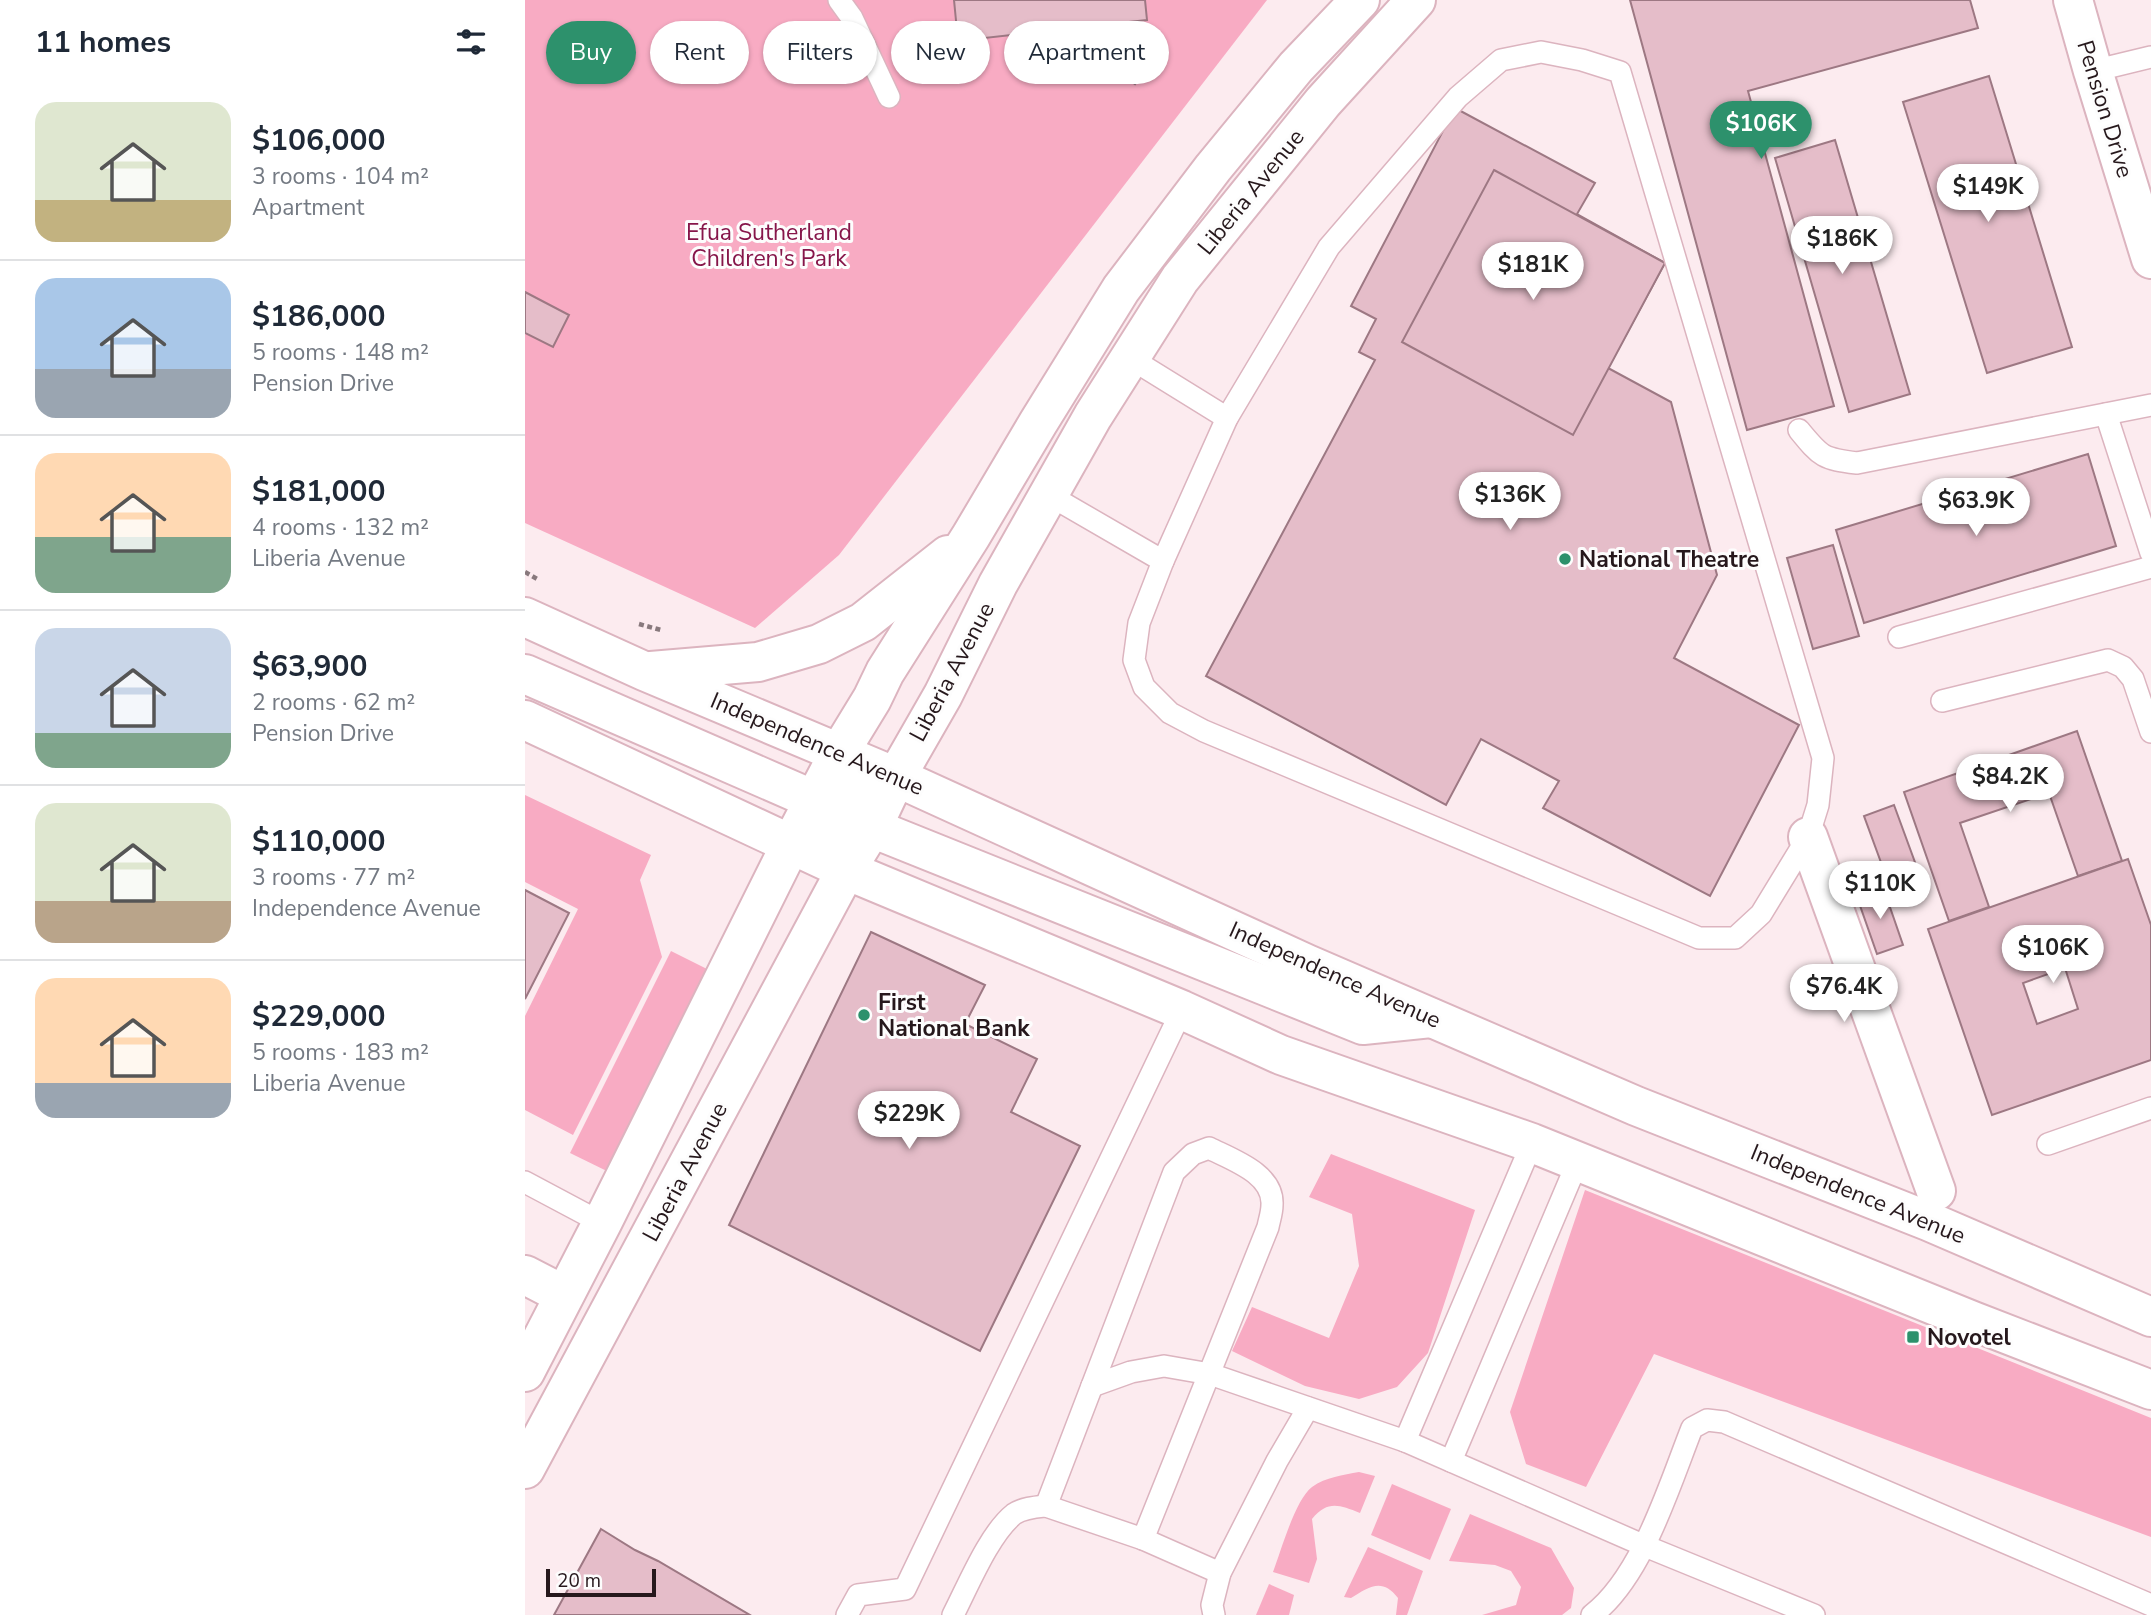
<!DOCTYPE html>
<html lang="en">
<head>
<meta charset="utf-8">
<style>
  :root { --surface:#fff; --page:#f6f6f7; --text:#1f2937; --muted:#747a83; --line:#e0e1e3; --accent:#2d916c }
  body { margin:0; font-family:"Nunito Sans",sans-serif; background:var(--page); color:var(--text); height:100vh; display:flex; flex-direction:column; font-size:26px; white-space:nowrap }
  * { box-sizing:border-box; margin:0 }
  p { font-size:23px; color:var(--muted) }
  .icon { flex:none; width:38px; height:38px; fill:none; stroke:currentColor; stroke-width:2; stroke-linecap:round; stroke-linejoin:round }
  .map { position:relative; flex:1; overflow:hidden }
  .side { display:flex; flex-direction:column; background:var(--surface); width:525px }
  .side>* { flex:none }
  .banner { position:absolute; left:21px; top:21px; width:665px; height:63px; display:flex; gap:14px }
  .scale { position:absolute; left:21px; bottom:18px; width:110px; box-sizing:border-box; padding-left:7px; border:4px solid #26181c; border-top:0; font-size:19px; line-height:24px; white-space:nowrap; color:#26181c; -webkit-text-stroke:5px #fdfdfd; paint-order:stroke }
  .price { position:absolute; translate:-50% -60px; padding:0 16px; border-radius:24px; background:#fff; color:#222; font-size:23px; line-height:46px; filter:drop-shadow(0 2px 4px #0008) }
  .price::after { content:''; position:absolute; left:50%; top:42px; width:21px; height:16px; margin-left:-10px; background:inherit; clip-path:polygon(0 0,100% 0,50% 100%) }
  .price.current { background:var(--accent); color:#fff }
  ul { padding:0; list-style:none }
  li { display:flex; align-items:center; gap:21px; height:175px; padding:0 35px }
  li+li { border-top:2px solid var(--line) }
  li span { display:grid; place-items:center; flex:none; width:196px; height:140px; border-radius:21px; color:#555 }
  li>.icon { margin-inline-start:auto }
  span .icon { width:84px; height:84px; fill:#fffc; stroke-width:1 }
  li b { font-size:30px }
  h2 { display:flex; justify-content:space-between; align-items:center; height:84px; padding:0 35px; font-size:30px }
  .chip { padding:0 24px; border-radius:32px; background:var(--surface); box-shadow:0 2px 5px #0004; font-size:24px; line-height:63px }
  .chip.current { background:var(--accent); color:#fff }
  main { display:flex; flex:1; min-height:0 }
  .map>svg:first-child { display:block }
  .green { fill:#f8abc3 }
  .building { fill:#e5bdc9; stroke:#9d7883; stroke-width:2; fill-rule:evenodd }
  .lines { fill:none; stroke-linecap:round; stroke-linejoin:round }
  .service-casing { stroke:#dcb4bf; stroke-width:24 }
  .minor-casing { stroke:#dcb4bf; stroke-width:42 }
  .primary-casing { stroke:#dcb4bf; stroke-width:42 }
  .path { stroke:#88797d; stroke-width:4.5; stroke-dasharray:5 3.5; stroke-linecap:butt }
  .service { stroke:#fff; stroke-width:21 }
  .minor { stroke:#fff; stroke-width:38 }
  .primary { stroke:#fff; stroke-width:38 }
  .poi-dot { fill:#2d916c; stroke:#fdfdfd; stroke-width:2.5 }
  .labels { text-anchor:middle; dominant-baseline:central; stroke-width:6; stroke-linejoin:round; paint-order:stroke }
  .street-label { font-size:23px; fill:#26181c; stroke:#fdfdfd }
  .park-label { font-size:23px; fill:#86164a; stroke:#fdfdfd }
  .poi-label { font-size:23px; font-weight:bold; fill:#26181c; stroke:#fdfdfd; text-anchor:start }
</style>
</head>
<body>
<main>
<section class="side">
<h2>11 homes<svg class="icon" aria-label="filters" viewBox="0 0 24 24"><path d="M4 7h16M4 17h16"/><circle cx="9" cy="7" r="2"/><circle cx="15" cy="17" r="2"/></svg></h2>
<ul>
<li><span style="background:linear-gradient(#dfe7d0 70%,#c2b280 0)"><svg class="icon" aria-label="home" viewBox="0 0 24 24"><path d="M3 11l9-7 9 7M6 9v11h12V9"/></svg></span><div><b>$106,000</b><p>3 rooms · 104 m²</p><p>Apartment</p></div></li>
<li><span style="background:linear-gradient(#a9c7e8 65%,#9aa5b1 0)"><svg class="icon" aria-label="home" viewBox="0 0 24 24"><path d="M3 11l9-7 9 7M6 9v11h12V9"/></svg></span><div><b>$186,000</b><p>5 rooms · 148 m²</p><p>Pension Drive</p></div></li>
<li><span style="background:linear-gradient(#ffd9b3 60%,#7fa58c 0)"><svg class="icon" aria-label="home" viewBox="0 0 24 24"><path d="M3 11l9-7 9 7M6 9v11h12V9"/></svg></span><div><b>$181,000</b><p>4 rooms · 132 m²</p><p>Liberia Avenue</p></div></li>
<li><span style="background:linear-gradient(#c9d6e8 75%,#7fa58c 0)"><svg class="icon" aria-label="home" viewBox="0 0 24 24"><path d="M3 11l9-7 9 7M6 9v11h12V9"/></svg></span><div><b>$63,900</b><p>2 rooms · 62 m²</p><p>Pension Drive</p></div></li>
<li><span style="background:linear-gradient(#dfe7d0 70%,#b9a48a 0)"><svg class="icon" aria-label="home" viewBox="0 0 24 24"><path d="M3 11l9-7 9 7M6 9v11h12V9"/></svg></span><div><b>$110,000</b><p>3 rooms · 77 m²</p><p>Independence Avenue</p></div></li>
<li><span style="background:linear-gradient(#ffd9b3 75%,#9aa5b1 0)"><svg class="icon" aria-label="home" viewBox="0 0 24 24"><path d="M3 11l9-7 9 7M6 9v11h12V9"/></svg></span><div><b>$229,000</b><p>5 rooms · 183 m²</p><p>Liberia Avenue</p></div></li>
</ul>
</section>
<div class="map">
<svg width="1626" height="1615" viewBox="0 0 1626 1615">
  <rect width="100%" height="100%" fill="#fcebef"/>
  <g class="green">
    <polygon points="0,0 742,0 314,555 230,628 0,523"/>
    <polygon points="0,795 126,855 115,880 137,957 48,1135 0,1110 0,1016 53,909 0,882"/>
    <polygon points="146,951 192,974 92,1176 45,1153"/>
    <polygon points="806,1154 950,1210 903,1353 872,1387 834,1399 780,1386 707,1351 727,1307 804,1338 834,1266 827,1214 784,1197"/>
    <polygon points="1060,1190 1626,1418 1626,1537 1129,1354 1061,1487 1001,1464 985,1412"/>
    <path d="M834 1472 850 1476 835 1513C814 1505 803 1500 787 1519L792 1559 784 1583 748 1572C756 1551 770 1500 787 1487 801 1477 818 1475 834 1472Z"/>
    <polygon points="867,1484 926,1509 905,1560 846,1535"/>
    <polygon points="945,1514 1026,1548 1049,1588 1046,1608 1037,1615 957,1615 991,1605 996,1587 986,1571 970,1565 924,1561"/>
    <path d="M843 1547 898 1571 882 1615H871L873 1598C857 1577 844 1587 826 1598L819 1597Z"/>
    <polygon points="744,1584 769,1595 764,1615 731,1615"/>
  </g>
  <g class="building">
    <polygon points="429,0 620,0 622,20 433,41"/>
    <polygon points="1105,0 1445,0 1453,28 1223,91 1309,406 1222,430"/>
    <polygon points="614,28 638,45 610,84 587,68"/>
    <polygon points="1464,76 1547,347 1462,373 1378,102"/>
    <polygon points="930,108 1070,183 1052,214 1140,263 1083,368 1146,402 1192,575 1149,658 1274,725 1185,896 1018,808 1034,781 956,739 921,805 681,676 850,360 834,352 851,319 826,306"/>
    <polygon points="1310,140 1385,394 1324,412 1250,158"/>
    <polygon points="969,170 1140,263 1048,435 877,342"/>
    <polygon points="0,292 44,315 28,347 0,333"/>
    <polygon points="1563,454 1591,546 1339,623 1311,530"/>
    <polygon points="1308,545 1334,636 1288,649 1262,558"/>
    <polygon points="1552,731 1597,861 1553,876 1524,793 1435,823 1464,907 1424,921 1379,792"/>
    <polygon points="1369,805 1395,876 1365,887 1339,816"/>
    <path d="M1603 859 1626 925V1060L1467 1115 1403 929ZM1540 968 1553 1009 1512 1024 1498 983Z"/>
    <polygon points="1358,887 1378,945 1352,954 1332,897"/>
    <polygon points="0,890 44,913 0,999"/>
    <polygon points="346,932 460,985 440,1024 512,1059 486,1112 555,1146 455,1351 204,1225"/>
    <polygon points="76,1529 110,1550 133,1561 225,1615 29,1615"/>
  </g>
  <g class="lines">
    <g class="service-casing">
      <g id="service">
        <polyline points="314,0 327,18 364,97"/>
        <polygon points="1016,52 1057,60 1095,72 1298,758 1293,805 1283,837 1236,914 1210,938 1174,938 679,731 645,713 619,687 609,660 614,623 638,561 702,418 804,247 933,97 976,60"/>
        <polyline points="1568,71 1626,57"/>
        <polyline points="605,358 702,418"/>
        <polyline points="1581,414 1626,553"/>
        <path d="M1274 430C1296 457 1298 459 1332 463L1626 405"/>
        <polyline points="524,495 638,561"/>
        <polyline points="1374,637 1626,567"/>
        <polyline points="1417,701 1583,660 1598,667 1608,679 1626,732"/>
        <polyline points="1523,1144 1626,1108"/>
        <polyline points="0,1182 77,1223"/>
        <polyline points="567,1386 606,1372 639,1366 685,1374 880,1441 1120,1546 1289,1615"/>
        <polyline points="880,1441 1007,1143"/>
        <polyline points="926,1461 1053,1161"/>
        <path d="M521 1506 649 1172 668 1154 684 1148C708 1160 749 1174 747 1205 747 1213 744 1221 743 1227L618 1539"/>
        <polyline points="322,1615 333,1595 380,1589 657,1010"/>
        <path d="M428 1615C443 1586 464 1534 489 1514 498 1508 511 1507 521 1506L618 1539 695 1573"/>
        <polyline points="689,1615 687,1605 695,1573 752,1461 783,1408"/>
        <path d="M1067 1615C1117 1577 1144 1486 1167 1428L1182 1420 1199 1422 1626 1605"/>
      </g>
    </g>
    <g class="minor-casing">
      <g id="minor">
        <polyline points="1548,0 1568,71 1626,259"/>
        <polyline points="1283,837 1411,1191"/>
        <polyline points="0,1275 39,1295"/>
      </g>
    </g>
    <g class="primary-casing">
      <g id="primary">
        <polyline points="0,617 119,671 371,777 782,964 1111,1106 1403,1221 1626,1317"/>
        <polyline points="126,671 233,662 294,644 338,622 423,555"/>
        <path d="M0 674 289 800C319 797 344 789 371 777"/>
        <polyline points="0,720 321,870 657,1010 756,1055 1007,1143 1448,1321 1626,1390"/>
        <path d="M266 844C293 834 317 829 347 828L838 1025 906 1018"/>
        <polyline points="0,1372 77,1223 266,844 314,753 347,699 360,672 446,536 513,423 596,289 688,168 771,67 835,0"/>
        <polyline points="0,1469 321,870 347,828 371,777 418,695 473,584 568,416 655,279 798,102 891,0"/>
      </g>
    </g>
    <g class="path">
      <polyline points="0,572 14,580"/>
      <polyline points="114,624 136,630"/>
    </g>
    <use href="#service" class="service"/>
    <use href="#minor" class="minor"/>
    <use href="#primary" class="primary"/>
  </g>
  <g class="poi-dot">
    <circle cx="1040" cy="559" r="7"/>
    <circle cx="339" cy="1015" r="7"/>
    <rect x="1381" y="1330" width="14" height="14" rx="3.5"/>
  </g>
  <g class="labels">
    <g class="street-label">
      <text transform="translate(1580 109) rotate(73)">Pension Drive</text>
      <text transform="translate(726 192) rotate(-51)">Liberia Avenue</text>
      <text transform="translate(427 672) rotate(-62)">Liberia Avenue</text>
      <text transform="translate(292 744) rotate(23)">Independence Avenue</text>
      <text transform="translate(810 975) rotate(24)">Independence Avenue</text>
      <text transform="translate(160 1172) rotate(-62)">Liberia Avenue</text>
      <text transform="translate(1333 1194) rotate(22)">Independence Avenue</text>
    </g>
    <g class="park-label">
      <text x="244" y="232">Efua Sutherland<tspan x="244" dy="26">Children's Park</tspan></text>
    </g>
    <g class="poi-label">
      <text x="1054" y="559">National Theatre</text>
      <text x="353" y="1002">First<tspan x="353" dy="26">National Bank</tspan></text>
      <text x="1402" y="1337">Novotel</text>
    </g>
  </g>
</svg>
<div class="scale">20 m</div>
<b class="price current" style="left:1236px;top:161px">$106K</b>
<b class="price" style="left:1463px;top:224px">$149K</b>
<b class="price" style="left:1317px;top:276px">$186K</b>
<b class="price" style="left:1008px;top:302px">$181K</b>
<b class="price" style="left:985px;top:532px">$136K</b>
<b class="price" style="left:1451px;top:538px">$63.9K</b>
<b class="price" style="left:1485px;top:814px">$84.2K</b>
<b class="price" style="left:1355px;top:921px">$110K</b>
<b class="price" style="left:1528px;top:985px">$106K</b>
<b class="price" style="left:1319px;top:1024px">$76.4K</b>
<b class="price" style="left:384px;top:1151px">$229K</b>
<div class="banner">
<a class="chip current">Buy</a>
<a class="chip">Rent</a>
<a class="chip">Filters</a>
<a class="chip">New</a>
<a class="chip">Apartment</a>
</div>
</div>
</main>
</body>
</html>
